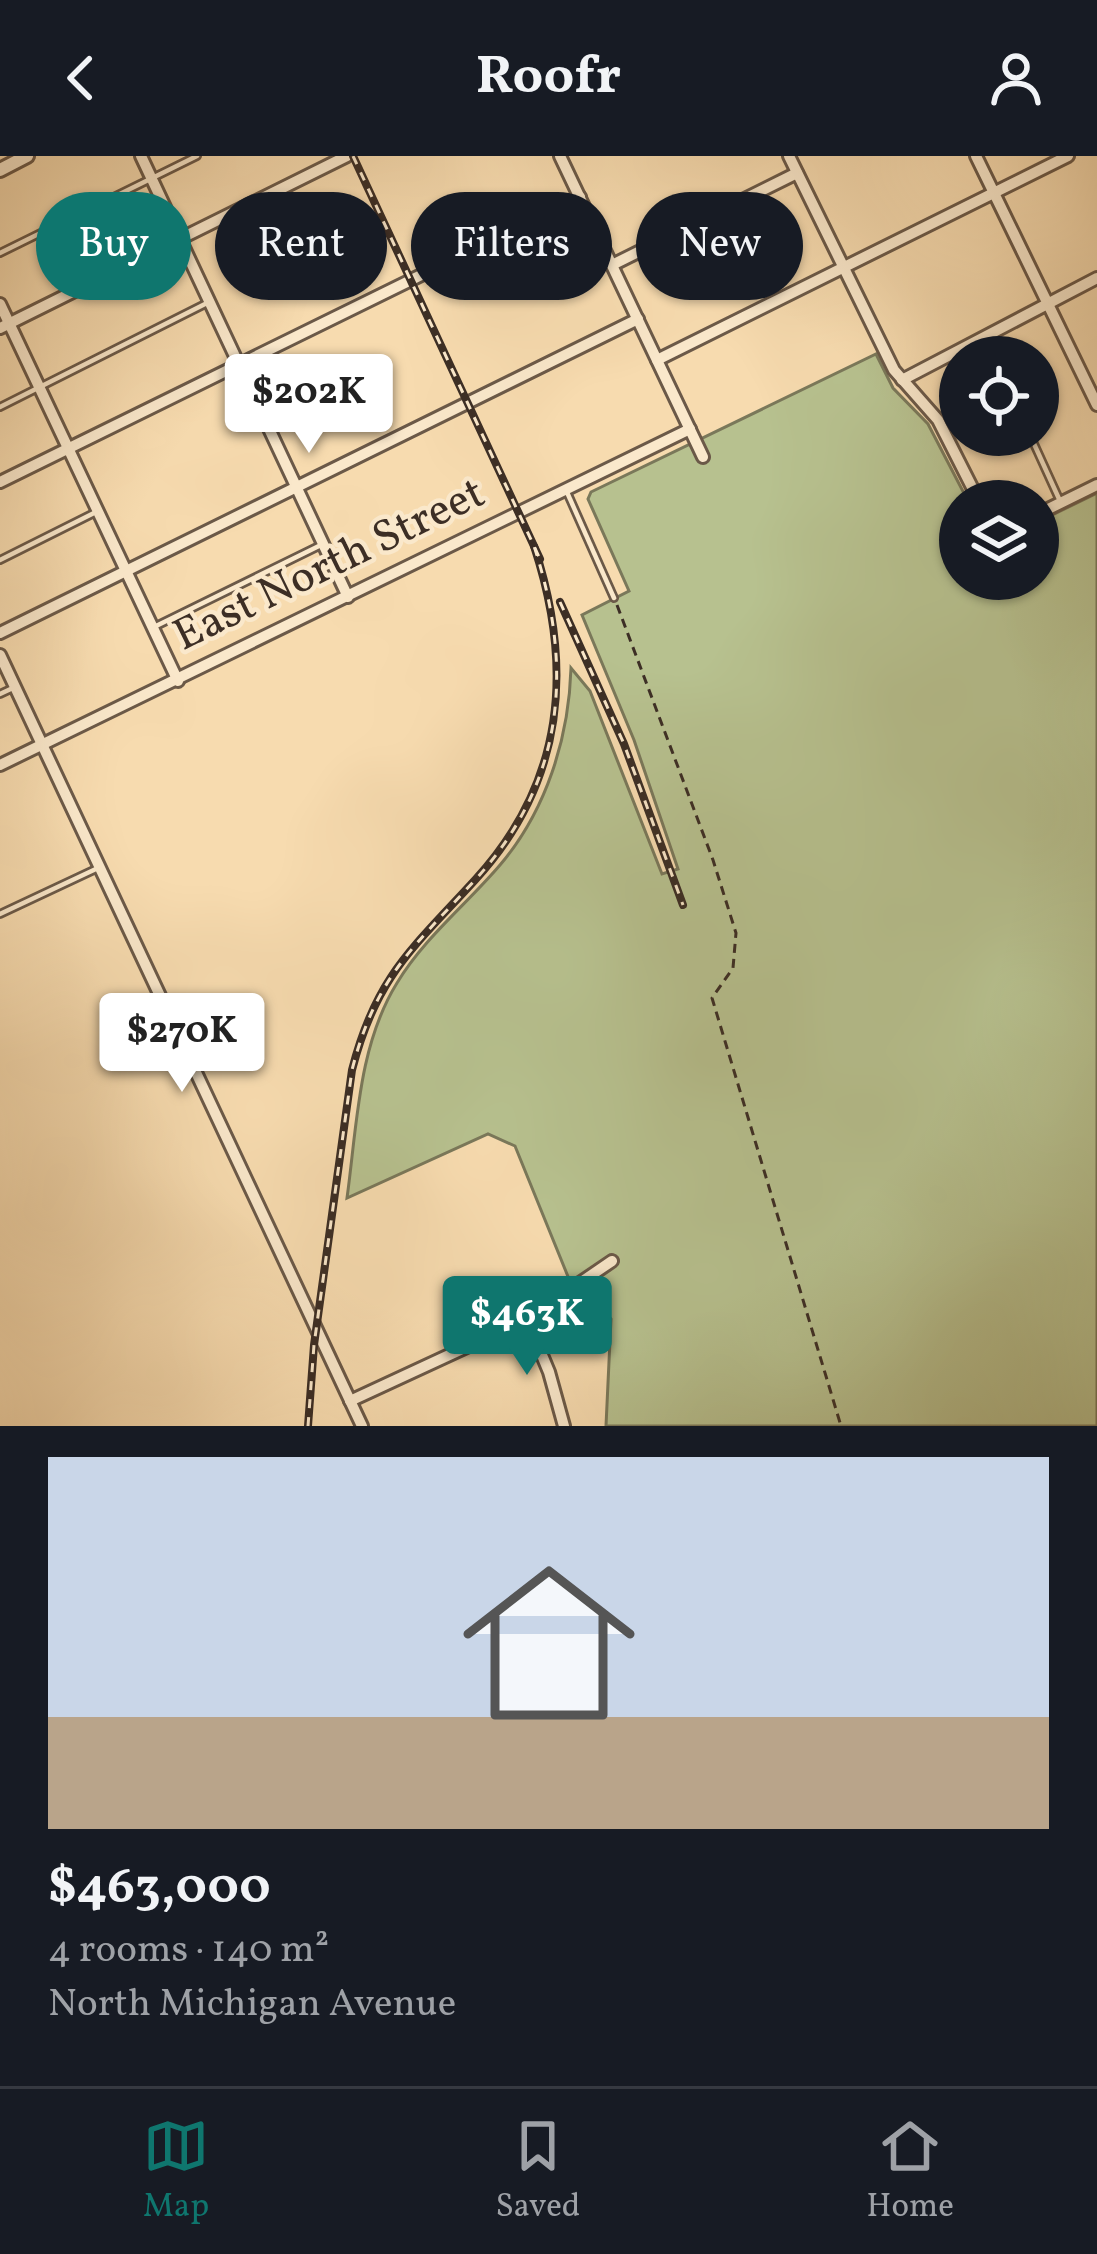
<!DOCTYPE html>
<html lang="en">
<head>
<meta charset="utf-8">
<style>
  :root { --surface:#171b24; --page:#242831; --text:#f1f3f6; --muted:#9ea1a6; --line:#363941; --accent:#0f766e }
  body { margin:0; font-family:Vollkorn,serif; background:var(--page); color:var(--text); height:100vh; display:flex; flex-direction:column; font-size:45px; white-space:nowrap }
  * { box-sizing:border-box; margin:0 }
  p { font-size:39px; color:var(--muted) }
  .icon { flex:none; width:66px; height:66px; fill:none; stroke:currentColor; stroke-width:2; stroke-linecap:round; stroke-linejoin:round }
  .map { position:relative; height:1270px; overflow:hidden }
  .details { display:flex; flex-direction:column; background:var(--surface); flex:1 }
  .details>* { flex:none }
  .guide { position:absolute; left:36px; top:36px; width:1026px; height:108px; display:flex; gap:24px }
  .fabs { position:absolute; left:939px; top:180px; display:grid; gap:24px }
  .fabs a { display:grid; place-items:center; width:120px; height:120px; border-radius:50%; background:var(--surface); box-shadow:0 3px 9px #0004; font-size:60px }
  .price { position:absolute; translate:-50% -102px; padding:0 27px; border-radius:12px; background:#fff; color:#222; font-size:39px; line-height:78px; filter:drop-shadow(0 3px 6px #0008) }
  .price::after { content:''; position:absolute; left:50%; top:72px; width:36px; height:27px; margin-left:-18px; background:inherit; clip-path:polygon(0 0,100% 0,50% 100%) }
  .price.current { background:var(--accent); color:#fff }
  ul { padding:0; list-style:none }
  li { display:grid; align-content:center; gap:24px; height:636px; padding:0 48px }
  li span { display:grid; place-items:center; height:372px; border-radius:0px; color:#555 }
  li>.icon { margin-inline-start:auto }
  span .icon { width:216px; height:216px; fill:#fffc; stroke-width:1 }
  li b { font-size:51px }
  .tag { padding:0 42px; border-radius:54px; background:var(--surface); box-shadow:0 3px 9px #0004; font-size:42px; line-height:108px }
  .tag.current { background:var(--accent); color:#fff }
  header { display:flex; justify-content:space-between; align-items:center; height:156px; padding:0 48px; background:var(--surface); font-size:54px; font-weight:700 }
  .tabs { display:flex; justify-content:space-around; align-items:center; height:168px; border-top:3px solid var(--line); background:var(--surface); font-size:33px; color:var(--muted) }
  .tabs a { display:grid; justify-items:center; gap:6px }
  .tabs .current { color:var(--accent) }
  .map>svg:first-child { display:block }
  .green { fill:#b7c18f; stroke:#7a785a; stroke-width:3 }
  .lines { fill:none; stroke-linecap:round; stroke-linejoin:round }
  .service-casing { stroke:#6b5948; stroke-width:10 }
  .minor-casing { stroke:#6b5948; stroke-width:16 }
  .tertiary-casing { stroke:#6b5948; stroke-width:18 }
  .path { stroke:#3c2e25; stroke-width:3; stroke-dasharray:9 6; stroke-linecap:butt }
  .service { stroke:#fae8cb; stroke-width:4.5 }
  .minor { stroke:#fae8cb; stroke-width:10 }
  .tertiary { stroke:#fae8cb; stroke-width:12 }
  .rail-casing { stroke:#3c2e25; stroke-width:8 }
  .rail { stroke:#fae8cb; stroke-width:3; stroke-dasharray:9; stroke-linecap:butt }
  .labels { text-anchor:middle; dominant-baseline:central; stroke-width:9; stroke-linejoin:round; paint-order:stroke }
  .street-label { font-size:45px; fill:#3c2e25; stroke:#fae8cb }
</style>
</head>
<body>
<header><svg class="icon" aria-label="back" viewBox="0 0 24 24"><path d="M15 5l-7 7 7 7"/></svg>Roofr<svg class="icon" aria-label="person" viewBox="0 0 24 24"><circle cx="12" cy="8" r="4"/><path d="M4 21q1-7 8-7t8 7"/></svg></header>
<div class="map">
<svg width="1097" height="1270" viewBox="0 0 1097 1270">
  <rect width="100%" height="100%" fill="#f7dbaf"/>
  <filter id="stains"><feTurbulence type="fractalNoise" baseFrequency=".00167" numOctaves="4"/><feColorMatrix values="0 0 0 0 .2 0 0 0 0 .09 0 0 0 0 .02 0 0 0 .5 -.17"/></filter>
  <radialGradient id="worn" r=".72"><stop offset=".6" stop-color="#630" stop-opacity="0"/><stop offset="1" stop-color="#630" stop-opacity=".3"/></radialGradient>
  <path class="green" d="M876 198 893 232 928 268 968 345H960V423H1038V366L1097 337V1270H606L611 1163 594 1142 569 1123 515 990 488 978 347 1042C357 970 358 890 397 827 424 782 467 748 500 709 546 655 569 582 571 512L590 535 662 718 678 713 634 584 582 459 629 435 588 343 591 336Z"/>
  <g class="lines">
    <g class="service-casing">
      <g id="service">
        <polyline points="0,97 197,0"/>
        <polyline points="979,184 988,201"/>
        <polyline points="0,251 209,146"/>
        <polyline points="1030,279 1060,345"/>
        <polyline points="566,334 614,442"/>
        <polyline points="0,404 98,355"/>
        <polyline points="156,470 323,388"/>
        <polyline points="0,538 15,531"/>
        <polyline points="0,758 98,712"/>
      </g>
    </g>
    <g class="minor-casing">
      <g id="minor">
        <polyline points="141,0 348,441"/>
        <polyline points="560,0 703,301"/>
        <polyline points="789,0 894,214 938,264 979,345"/>
        <polyline points="976,0 1097,249"/>
        <polyline points="612,109 797,17"/>
        <polyline points="0,148 178,525"/>
        <polyline points="0,172 347,0"/>
        <polyline points="657,204 1068,0"/>
        <polyline points="902,224 1097,122"/>
        <polyline points="0,326 580,41"/>
        <polyline points="1038,358 1097,329"/>
        <polyline points="0,477 638,163"/>
        <polyline points="0,499 362,1270"/>
        <polyline points="0,609 690,273"/>
        <polyline points="527,1163 549,1216 564,1270"/>
        <polyline points="350,1245 527,1163 612,1105"/>
      </g>
    </g>
    <g class="tertiary-casing">
      <polyline id="tertiary" points="0,14 27,0"/>
    </g>
    <polyline class="path" points="617,449 713,704 736,777 733,812 712,842 841,1270"/>
    <use href="#service" class="service"/>
    <use href="#minor" class="minor"/>
    <use href="#tertiary" class="tertiary"/>
    <g class="rail-casing">
      <g id="rail">
        <polyline points="353,0 540,403"/>
        <polyline points="560,446 624,588 683,749"/>
        <path d="M308 1270 314 1189 352 914C376 820 413 792 475 724 565 626 574 512 534 390"/>
      </g>
    </g>
    <use href="#rail" class="rail"/>
  </g>
  <g class="labels">
    <g class="street-label">
      <text transform="translate(330 410) rotate(-26)">East North Street</text>
    </g>
  </g>
  <rect width="100%" height="100%" filter="url(#stains)"/>
  <rect width="100%" height="100%" fill="url(#worn)"/>
</svg>
<div class="fabs">
<a><svg class="icon" aria-label="locate" viewBox="0 0 24 24"><circle cx="12" cy="12" r="6"/><path d="M12 2v4M12 18v4M2 12h4M18 12h4"/></svg></a>
<a><svg class="icon" aria-label="layers" viewBox="0 0 24 24"><path d="M12 4l9 5-9 5-9-5zM3 14l9 5 9-5"/></svg></a>
</div>
<b class="price" style="left:309px;top:300px">$202K</b>
<b class="price" style="left:182px;top:939px">$270K</b>
<b class="price current" style="left:527px;top:1222px">$463K</b>
<div class="guide">
<a class="tag current">Buy</a>
<a class="tag">Rent</a>
<a class="tag">Filters</a>
<a class="tag">New</a>
</div>
</div>
<section class="details">
<ul>
<li><span style="background:linear-gradient(#c9d6e8 70%,#b9a48a 0)"><svg class="icon" aria-label="home" viewBox="0 0 24 24"><path d="M3 11l9-7 9 7M6 9v11h12V9"/></svg></span><div><b>$463,000</b><p>4 rooms · 140 m²</p><p>North Michigan Avenue</p></div></li>
</ul>
</section>
<nav class="tabs">
<a class="current"><svg class="icon" aria-label="map" viewBox="0 0 24 24"><path d="M3 6l6-2 6 2 6-2v14l-6 2-6-2-6 2zM9 4v14M15 6v14"/></svg>Map</a>
<a><svg class="icon" aria-label="saved" viewBox="0 0 24 24"><path d="M7 4h10v16l-5-4-5 4z"/></svg>Saved</a>
<a><svg class="icon" aria-label="home" viewBox="0 0 24 24"><path d="M3 11l9-7 9 7M6 9v11h12V9"/></svg>Home</a>
</nav>
</body>
</html>
